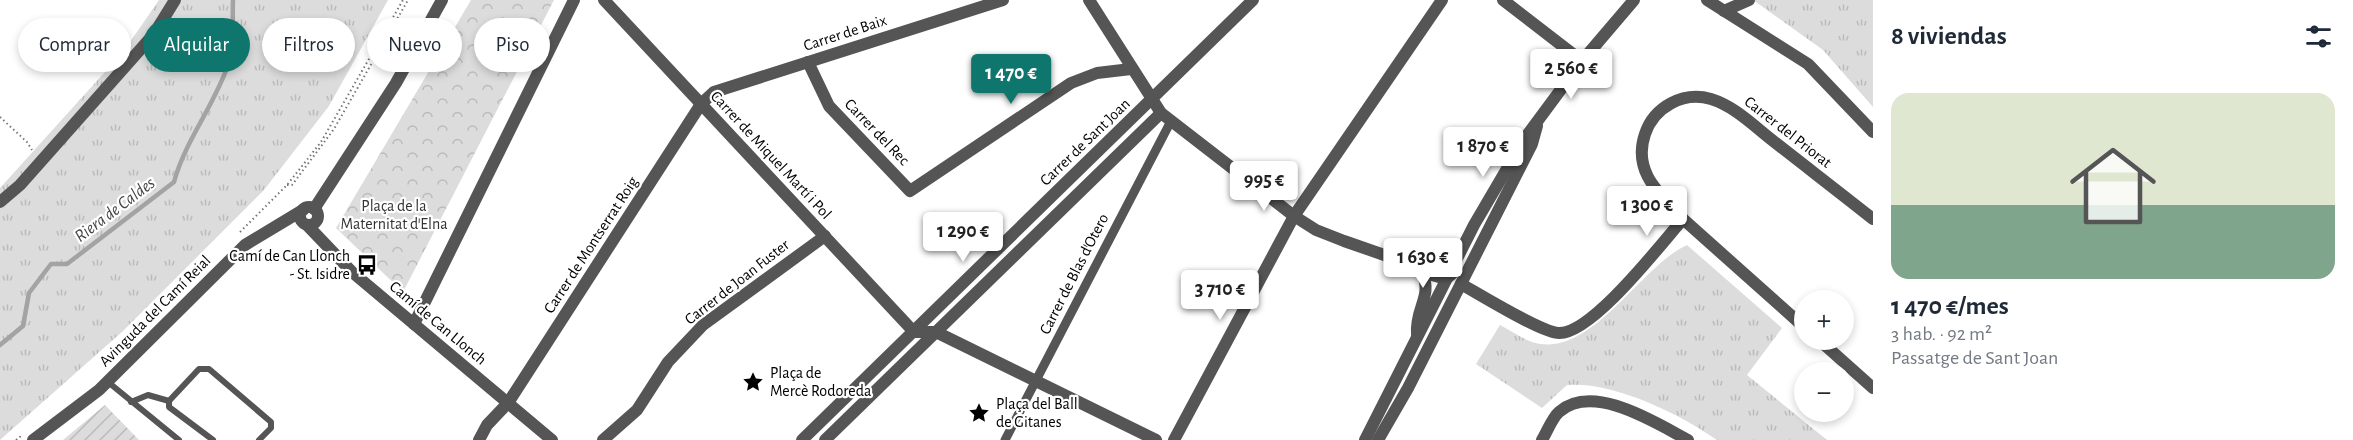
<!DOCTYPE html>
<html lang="es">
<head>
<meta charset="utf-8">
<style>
  :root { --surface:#fff; --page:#f6f6f7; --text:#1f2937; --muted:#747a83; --accent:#0f766e }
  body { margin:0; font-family:"Alegreya Sans",sans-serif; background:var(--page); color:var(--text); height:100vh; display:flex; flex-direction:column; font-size:22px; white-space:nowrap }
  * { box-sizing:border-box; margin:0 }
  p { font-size:20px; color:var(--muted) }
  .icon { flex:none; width:33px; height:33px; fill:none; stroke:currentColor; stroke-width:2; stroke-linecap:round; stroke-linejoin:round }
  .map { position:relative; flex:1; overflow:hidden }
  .sheet { display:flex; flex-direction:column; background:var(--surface); width:480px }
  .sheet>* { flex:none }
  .guide { position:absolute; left:18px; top:18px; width:570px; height:54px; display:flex; gap:12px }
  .buttons { position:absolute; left:1794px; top:290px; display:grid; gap:12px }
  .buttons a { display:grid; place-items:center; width:60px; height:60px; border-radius:50%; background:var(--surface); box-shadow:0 3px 9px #0003; font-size:30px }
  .price { position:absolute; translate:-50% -51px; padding:0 14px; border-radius:6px; background:#fff; color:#222; font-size:20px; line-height:39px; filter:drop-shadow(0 2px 3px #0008) }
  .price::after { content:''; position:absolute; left:50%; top:36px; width:18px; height:14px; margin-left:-9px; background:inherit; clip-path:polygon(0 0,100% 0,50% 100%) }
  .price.on { background:var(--accent); color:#fff }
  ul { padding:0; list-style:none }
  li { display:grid; align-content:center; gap:12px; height:318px; padding:0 18px }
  li span { display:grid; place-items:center; height:186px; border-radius:18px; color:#555 }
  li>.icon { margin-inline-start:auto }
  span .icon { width:108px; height:108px; fill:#fffc; stroke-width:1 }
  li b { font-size:26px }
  h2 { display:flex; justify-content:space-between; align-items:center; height:72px; padding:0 18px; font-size:26px }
  .chip { padding:0 21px; border-radius:27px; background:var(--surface); box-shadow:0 3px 9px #0003; font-size:21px; line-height:54px }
  .chip.on { background:var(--accent); color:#fff }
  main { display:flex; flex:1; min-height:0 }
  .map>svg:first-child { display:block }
  .grass { fill:url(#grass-tufts) }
  .forest { fill:url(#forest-crowns) }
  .garden { fill:url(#garden-furrows) }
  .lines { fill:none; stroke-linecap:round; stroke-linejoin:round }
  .stream { stroke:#a3a3a3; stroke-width:4.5 }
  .path { stroke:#777; stroke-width:2; stroke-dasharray:1.5 3; stroke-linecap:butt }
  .service { stroke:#555; stroke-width:6 }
  .pedestrian { stroke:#555; stroke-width:9 }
  .minor { stroke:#555; stroke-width:12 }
  .tertiary { stroke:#555; stroke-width:12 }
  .labels { text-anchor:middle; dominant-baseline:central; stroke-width:4.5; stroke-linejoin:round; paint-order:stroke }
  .street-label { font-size:16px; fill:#000; stroke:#fff }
  .park-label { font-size:16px; fill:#333; stroke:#fff }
  .poi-label { font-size:16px; fill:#000; stroke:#fff; text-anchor:start }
  .water-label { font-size:18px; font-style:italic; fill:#444; stroke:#fff }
</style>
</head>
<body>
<main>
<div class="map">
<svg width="1873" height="440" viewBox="0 0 1873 440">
  <defs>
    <pattern id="grass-tufts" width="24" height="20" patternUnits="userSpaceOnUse" patternTransform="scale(1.5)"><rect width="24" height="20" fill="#dcdcdc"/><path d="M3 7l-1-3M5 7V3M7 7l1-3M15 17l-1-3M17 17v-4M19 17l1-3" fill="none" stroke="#bbb"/></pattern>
    <pattern id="forest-crowns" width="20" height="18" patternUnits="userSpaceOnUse" patternTransform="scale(1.5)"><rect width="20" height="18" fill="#dcdcdc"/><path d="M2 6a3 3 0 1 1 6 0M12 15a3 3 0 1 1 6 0" fill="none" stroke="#bbb"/></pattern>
    <pattern id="garden-furrows" width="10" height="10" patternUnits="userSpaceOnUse" patternTransform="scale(1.5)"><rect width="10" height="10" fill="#dcdcdc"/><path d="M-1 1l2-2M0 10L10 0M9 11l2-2" fill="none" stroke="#bbb"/></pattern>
  </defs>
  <rect width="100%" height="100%" fill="#fff"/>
  <g class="grass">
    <polygon points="159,0 388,0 329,106 264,190 123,331 0,440 0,188 123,52"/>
    <polygon points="1753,0 1873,0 1873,107 1823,50"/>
    <path d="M1687 245 1782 328 1747 375 1827 440H1717C1680 414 1613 381 1567 385L1542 408 1476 364 1500 325C1510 330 1521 338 1532 342 1590 361 1640 266 1687 245Z"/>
  </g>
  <polygon class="forest" points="471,0 554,0 403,292 336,228"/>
  <polygon class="garden" points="105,405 139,440 63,440"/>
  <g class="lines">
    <path class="stream" d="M0 345 23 326 29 293 51 264H67L174 182C185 141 214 106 228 65 235 46 232 20 233 0"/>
    <g class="path">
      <polyline points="0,117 27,142 32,150"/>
      <polyline points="287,185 292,185 334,129 408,0"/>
      <polyline points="240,232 287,185 321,142 403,0"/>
      <polyline points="16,440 21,436"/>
    </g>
    <g class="service">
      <polyline points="108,382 179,440"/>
      <polyline points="131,402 148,395 169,401"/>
      <polyline points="213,440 169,407 169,401 199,369 209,369 271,422 271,428 259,440"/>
    </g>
    <polyline class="pedestrian" points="1005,440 1171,121"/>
    <g class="minor">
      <polyline points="604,0 914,332 936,332 1156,440"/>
      <polyline points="1089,0 1161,113 1294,216 1316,230 1344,241 1413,265"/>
      <polyline points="1503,0 1582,61"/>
      <polyline points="1707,0 1808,64 1873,132"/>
      <polyline points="1724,11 1749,0"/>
      <polyline points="808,62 829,106 910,191 1071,83 1097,73 1131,69"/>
      <polyline points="0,202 20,185 154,34 175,0"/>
      <circle cx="309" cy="216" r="9"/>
      <polyline points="314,209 396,83 442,0"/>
      <path d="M1683 219C1660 194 1632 172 1645 134 1654 107 1683 91 1711 99 1734 106 1753 125 1772 140 1805 166 1839 192 1873 219"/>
      <polyline points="307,225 352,272 552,440"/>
      <path d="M1461 284C1479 294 1542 333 1559 333 1592 334 1661 244 1683 219L1804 327"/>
      <polyline points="414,324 574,0"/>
      <polyline points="1818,339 1873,388"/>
      <polyline points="33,440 99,390 245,245 303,210"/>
      <polyline points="479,440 487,425 508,403 701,104 714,92 1003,0"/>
      <polyline points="603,440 637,410 668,362 703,325 825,236"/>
      <polyline points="802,440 1253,0"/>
      <polyline points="825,440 1161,113"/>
      <polyline points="1174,440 1294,216 1442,0"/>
      <path d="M1542 440C1547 432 1552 418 1559 412 1593 382 1656 423 1688 440"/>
    </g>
    <g class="tertiary">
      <polyline points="1413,265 1422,272 1446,279 1452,274"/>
      <path d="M1415 265C1432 266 1443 270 1456 257"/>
      <path d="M1417 334C1415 307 1433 297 1422 272"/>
      <polyline points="1365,440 1474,225 1525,138 1582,61 1634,0"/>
      <polyline points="1378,440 1408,388 1532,144 1537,126"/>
    </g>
  </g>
  <defs>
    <g id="bus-bare" transform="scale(1.62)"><path d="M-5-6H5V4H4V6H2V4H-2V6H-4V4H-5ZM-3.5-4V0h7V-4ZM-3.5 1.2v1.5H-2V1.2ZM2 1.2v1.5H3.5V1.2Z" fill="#000" stroke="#fff" stroke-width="2.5" paint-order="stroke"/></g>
    <g id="sight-bare" transform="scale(1.62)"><path d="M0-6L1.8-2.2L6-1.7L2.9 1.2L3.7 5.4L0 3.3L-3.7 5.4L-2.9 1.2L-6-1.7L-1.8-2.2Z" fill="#000" stroke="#fff" stroke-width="2.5" paint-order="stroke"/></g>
  </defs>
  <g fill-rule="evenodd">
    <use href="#bus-bare" x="367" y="265"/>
    <use href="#sight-bare" x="753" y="382"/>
    <use href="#sight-bare" x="979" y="413"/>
  </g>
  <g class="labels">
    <g class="street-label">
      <text transform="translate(845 33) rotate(-18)">Carrer de Baix</text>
      <text transform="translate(877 132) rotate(46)">Carrer del Rec</text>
      <text transform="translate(1788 132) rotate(38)">Carrer del Priorat</text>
      <text transform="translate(1085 142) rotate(-44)">Carrer de Sant Joan</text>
      <text transform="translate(771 155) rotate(47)">Carrer de Miquel Martí i Pol</text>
      <text transform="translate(591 245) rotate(-57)">Carrer de Montserrat Roig</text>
      <text transform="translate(1074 274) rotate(-63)">Carrer de Blas d'Otero</text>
      <text transform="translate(737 282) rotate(-38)">Carrer de Joan Fuster</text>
      <text transform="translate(155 311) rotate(-45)">Avinguda del Camí Reial</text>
      <text transform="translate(438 323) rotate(40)">Camí de Can Llonch</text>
    </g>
    <g class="park-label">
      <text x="394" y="206">Plaça de la<tspan x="394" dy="18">Maternitat d'Elna</tspan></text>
    </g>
    <g class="poi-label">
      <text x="350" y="256" text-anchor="end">Camí de Can Llonch<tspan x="350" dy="18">- St. Isidre</tspan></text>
      <text x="770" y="373">Plaça de<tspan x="770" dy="18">Mercè Rodoreda</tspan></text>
      <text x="996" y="404">Plaça del Ball<tspan x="996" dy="18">de Gitanes</tspan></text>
    </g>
    <g class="water-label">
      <text transform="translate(115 210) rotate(-37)">Riera de Caldes</text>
    </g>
  </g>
</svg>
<div class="buttons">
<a>+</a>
<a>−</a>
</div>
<b class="price" style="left:1571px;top:100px">2 560 €</b>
<b class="price on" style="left:1011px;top:105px">1 470 €</b>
<b class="price" style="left:1483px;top:178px">1 870 €</b>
<b class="price" style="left:1264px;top:212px">995 €</b>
<b class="price" style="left:1647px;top:237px">1 300 €</b>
<b class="price" style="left:963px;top:263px">1 290 €</b>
<b class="price" style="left:1423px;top:289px">1 630 €</b>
<b class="price" style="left:1220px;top:321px">3 710 €</b>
<div class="guide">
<a class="chip">Comprar</a>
<a class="chip on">Alquilar</a>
<a class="chip">Filtros</a>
<a class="chip">Nuevo</a>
<a class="chip">Piso</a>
</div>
</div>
<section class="sheet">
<h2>8 viviendas<svg class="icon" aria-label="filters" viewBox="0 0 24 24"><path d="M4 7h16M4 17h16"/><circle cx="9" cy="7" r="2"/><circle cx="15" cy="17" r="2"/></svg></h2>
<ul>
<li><span style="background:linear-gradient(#dfe7d0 60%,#7fa58c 0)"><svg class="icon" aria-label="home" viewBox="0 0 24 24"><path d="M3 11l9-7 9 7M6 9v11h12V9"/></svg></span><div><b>1 470 €/mes</b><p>3 hab. · 92 m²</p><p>Passatge de Sant Joan</p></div></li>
</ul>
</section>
</main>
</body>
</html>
